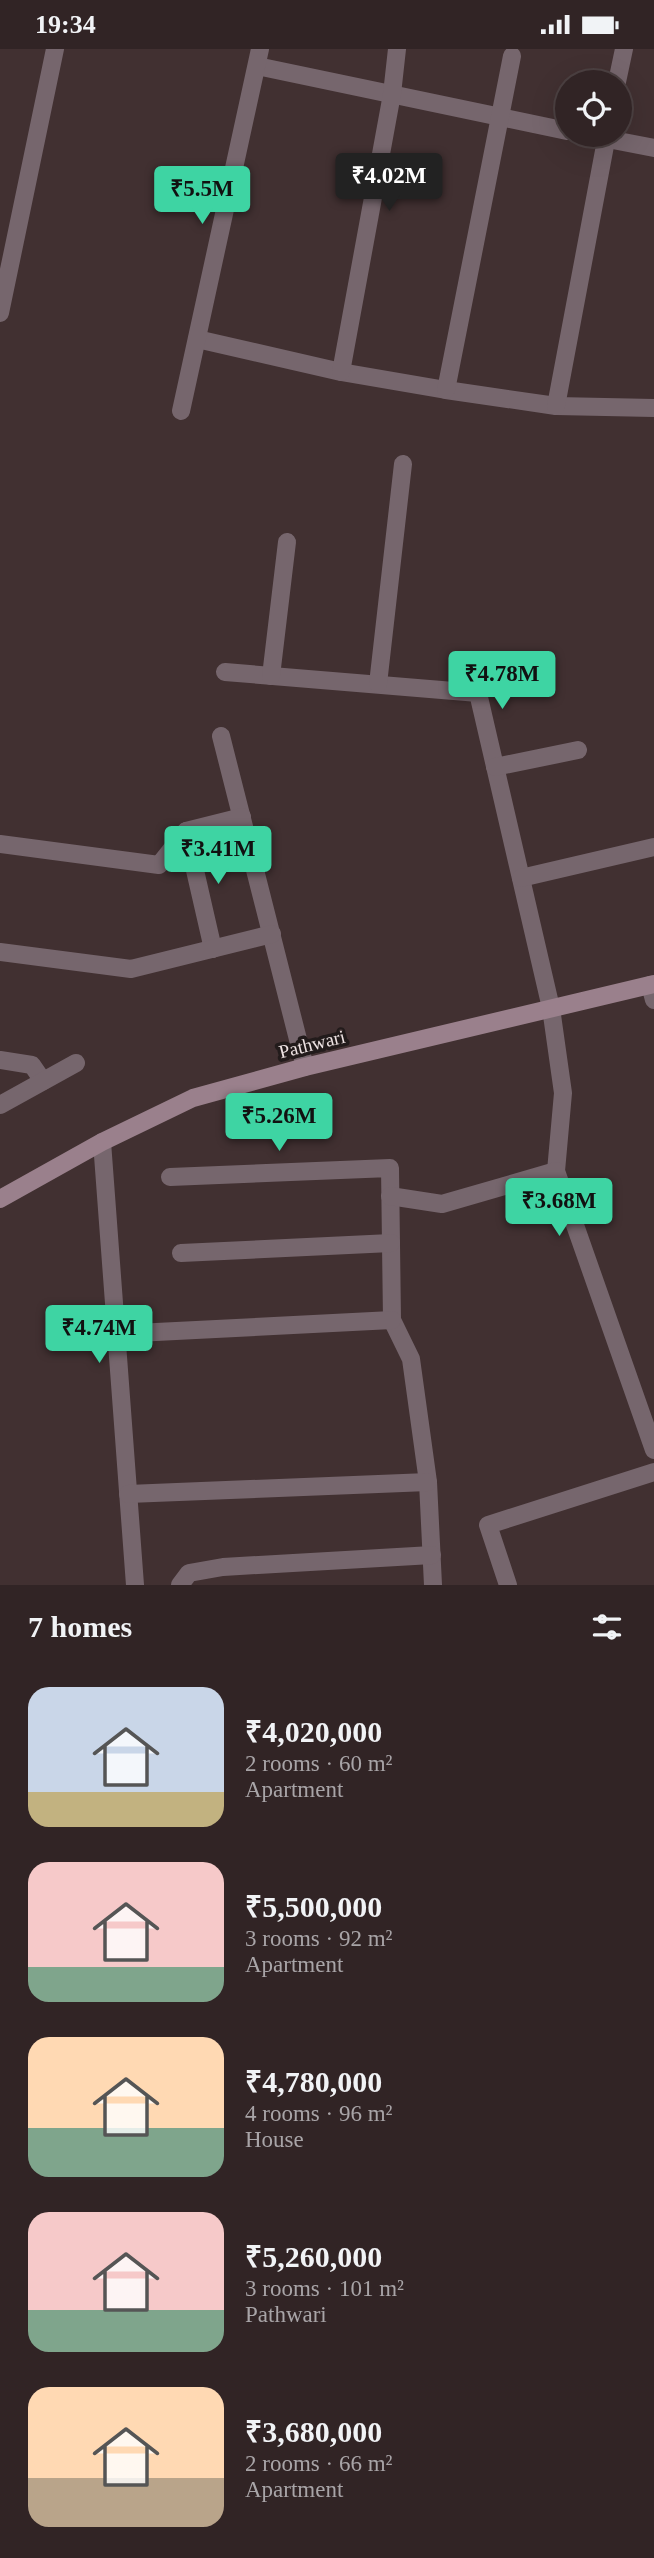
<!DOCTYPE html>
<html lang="en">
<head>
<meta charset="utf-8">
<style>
  :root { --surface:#312425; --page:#3d3032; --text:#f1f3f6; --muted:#a8a4a7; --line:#4c4142; --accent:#3ed4a3 }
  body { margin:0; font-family:"Times New Roman",serif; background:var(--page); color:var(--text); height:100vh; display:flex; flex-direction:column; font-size:26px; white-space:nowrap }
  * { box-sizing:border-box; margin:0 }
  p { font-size:23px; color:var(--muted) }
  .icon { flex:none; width:38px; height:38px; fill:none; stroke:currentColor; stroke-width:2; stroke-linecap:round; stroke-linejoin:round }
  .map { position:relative; height:1536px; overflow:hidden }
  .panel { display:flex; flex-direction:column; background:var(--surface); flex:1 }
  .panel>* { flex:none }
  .fabs { position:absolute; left:555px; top:21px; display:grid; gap:14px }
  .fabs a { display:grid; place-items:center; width:77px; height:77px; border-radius:50%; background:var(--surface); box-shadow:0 7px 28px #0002,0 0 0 2px var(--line); font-size:35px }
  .price { position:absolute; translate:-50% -60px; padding:0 16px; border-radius:7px; background:var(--accent); color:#111; font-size:23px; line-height:46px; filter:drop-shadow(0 2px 4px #0008) }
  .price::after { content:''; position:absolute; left:50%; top:42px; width:21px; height:16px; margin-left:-10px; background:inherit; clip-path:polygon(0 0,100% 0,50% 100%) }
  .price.selected { background:#222; color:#fff }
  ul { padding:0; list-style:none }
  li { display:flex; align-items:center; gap:21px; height:175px; padding:0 28px }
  li span { display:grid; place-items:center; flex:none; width:196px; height:140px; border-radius:21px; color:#555 }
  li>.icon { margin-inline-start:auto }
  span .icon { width:84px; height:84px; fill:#fffc; stroke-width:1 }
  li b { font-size:30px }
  h2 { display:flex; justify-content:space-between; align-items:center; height:84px; padding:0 28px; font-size:30px }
  .status { display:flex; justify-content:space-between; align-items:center; height:49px; padding:0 35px; background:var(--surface); direction:ltr }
  .status svg { height:19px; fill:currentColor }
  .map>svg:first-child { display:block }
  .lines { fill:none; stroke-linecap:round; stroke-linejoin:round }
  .street { stroke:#76666d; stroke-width:18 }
  .secondary { stroke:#9a808c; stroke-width:18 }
  .labels { text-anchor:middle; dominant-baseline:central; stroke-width:7; stroke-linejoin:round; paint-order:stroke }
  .street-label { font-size:19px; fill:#eee3e3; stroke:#221b1b }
</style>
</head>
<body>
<div class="status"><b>19:34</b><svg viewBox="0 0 49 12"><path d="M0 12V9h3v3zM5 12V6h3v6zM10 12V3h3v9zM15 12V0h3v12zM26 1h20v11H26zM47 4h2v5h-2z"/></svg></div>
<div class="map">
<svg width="654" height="1536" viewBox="0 0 654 1536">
  <rect width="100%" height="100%" fill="#413031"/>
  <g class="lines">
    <g class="street">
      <polyline points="257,17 567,82"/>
      <polyline points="617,33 624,0"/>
      <polyline points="587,86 654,99"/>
      <polyline points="0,264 55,0"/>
      <polyline points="197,290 341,323 446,341 556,357 654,359"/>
      <polyline points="341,323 392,45 397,0"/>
      <polyline points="446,341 512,7"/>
      <polyline points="556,357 607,86"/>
      <polyline points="181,362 260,0"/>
      <polyline points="225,623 478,644 551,959 563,1044 556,1122 654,1401"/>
      <polyline points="271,627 287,493"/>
      <polyline points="378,635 403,415"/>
      <polyline points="221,687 305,1018"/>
      <polyline points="495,718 578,701"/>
      <polyline points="186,782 213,900"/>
      <polyline points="0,795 159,816 186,782 242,768"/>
      <polyline points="521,829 654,798"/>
      <polyline points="0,903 131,920 272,885"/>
      <polyline points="650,936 654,951"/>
      <polyline points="0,1011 32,1016 43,1032"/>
      <polyline points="0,1056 76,1014"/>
      <polyline points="102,1093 135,1536"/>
      <polyline points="170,1128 390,1119 392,1271 411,1310 428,1433 433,1536"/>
      <polyline points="390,1147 442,1155 556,1122"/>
      <polyline points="181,1204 391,1194"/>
      <polyline points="116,1285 392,1271"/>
      <polyline points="128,1445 428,1433"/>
      <polyline points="180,1536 189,1524 223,1518 432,1506"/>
      <polyline points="508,1536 488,1476 654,1423"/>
    </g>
    <polyline class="secondary" points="0,1150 102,1093 193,1049 305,1018 654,935"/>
  </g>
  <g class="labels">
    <g class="street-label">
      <text transform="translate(312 995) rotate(-14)">Pathwari</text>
    </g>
  </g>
</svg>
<div class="fabs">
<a><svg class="icon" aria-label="locate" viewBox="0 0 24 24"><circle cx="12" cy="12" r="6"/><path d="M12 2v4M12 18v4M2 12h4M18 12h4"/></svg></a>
</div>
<b class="price selected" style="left:389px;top:164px">₹4.02M</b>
<b class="price" style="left:202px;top:177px">₹5.5M</b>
<b class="price" style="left:502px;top:662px">₹4.78M</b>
<b class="price" style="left:218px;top:837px">₹3.41M</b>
<b class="price" style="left:279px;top:1104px">₹5.26M</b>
<b class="price" style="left:559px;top:1189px">₹3.68M</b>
<b class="price" style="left:99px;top:1316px">₹4.74M</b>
</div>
<section class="panel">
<h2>7 homes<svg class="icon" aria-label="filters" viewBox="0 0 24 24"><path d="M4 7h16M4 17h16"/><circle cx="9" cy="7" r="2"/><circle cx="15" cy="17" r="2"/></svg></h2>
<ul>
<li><span style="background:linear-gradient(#c9d6e8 75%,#c2b280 0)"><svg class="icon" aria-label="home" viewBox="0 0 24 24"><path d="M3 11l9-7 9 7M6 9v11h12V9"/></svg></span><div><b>₹4,020,000</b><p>2 rooms · 60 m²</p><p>Apartment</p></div></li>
<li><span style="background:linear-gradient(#f6c9c9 75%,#7fa58c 0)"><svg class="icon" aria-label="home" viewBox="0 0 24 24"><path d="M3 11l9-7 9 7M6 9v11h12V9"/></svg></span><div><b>₹5,500,000</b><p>3 rooms · 92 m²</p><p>Apartment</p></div></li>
<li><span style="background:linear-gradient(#ffd9b3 65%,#7fa58c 0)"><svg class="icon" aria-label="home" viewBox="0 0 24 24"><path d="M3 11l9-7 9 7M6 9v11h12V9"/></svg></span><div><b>₹4,780,000</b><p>4 rooms · 96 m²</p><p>House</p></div></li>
<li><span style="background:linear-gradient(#f6c9c9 70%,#7fa58c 0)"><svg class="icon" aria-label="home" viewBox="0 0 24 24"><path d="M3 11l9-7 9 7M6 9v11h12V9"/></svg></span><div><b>₹5,260,000</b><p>3 rooms · 101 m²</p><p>Pathwari</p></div></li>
<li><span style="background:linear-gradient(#ffd9b3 65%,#b9a48a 0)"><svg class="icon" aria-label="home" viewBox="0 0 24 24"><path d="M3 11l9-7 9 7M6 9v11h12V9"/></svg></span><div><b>₹3,680,000</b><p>2 rooms · 66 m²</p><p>Apartment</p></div></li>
</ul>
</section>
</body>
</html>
